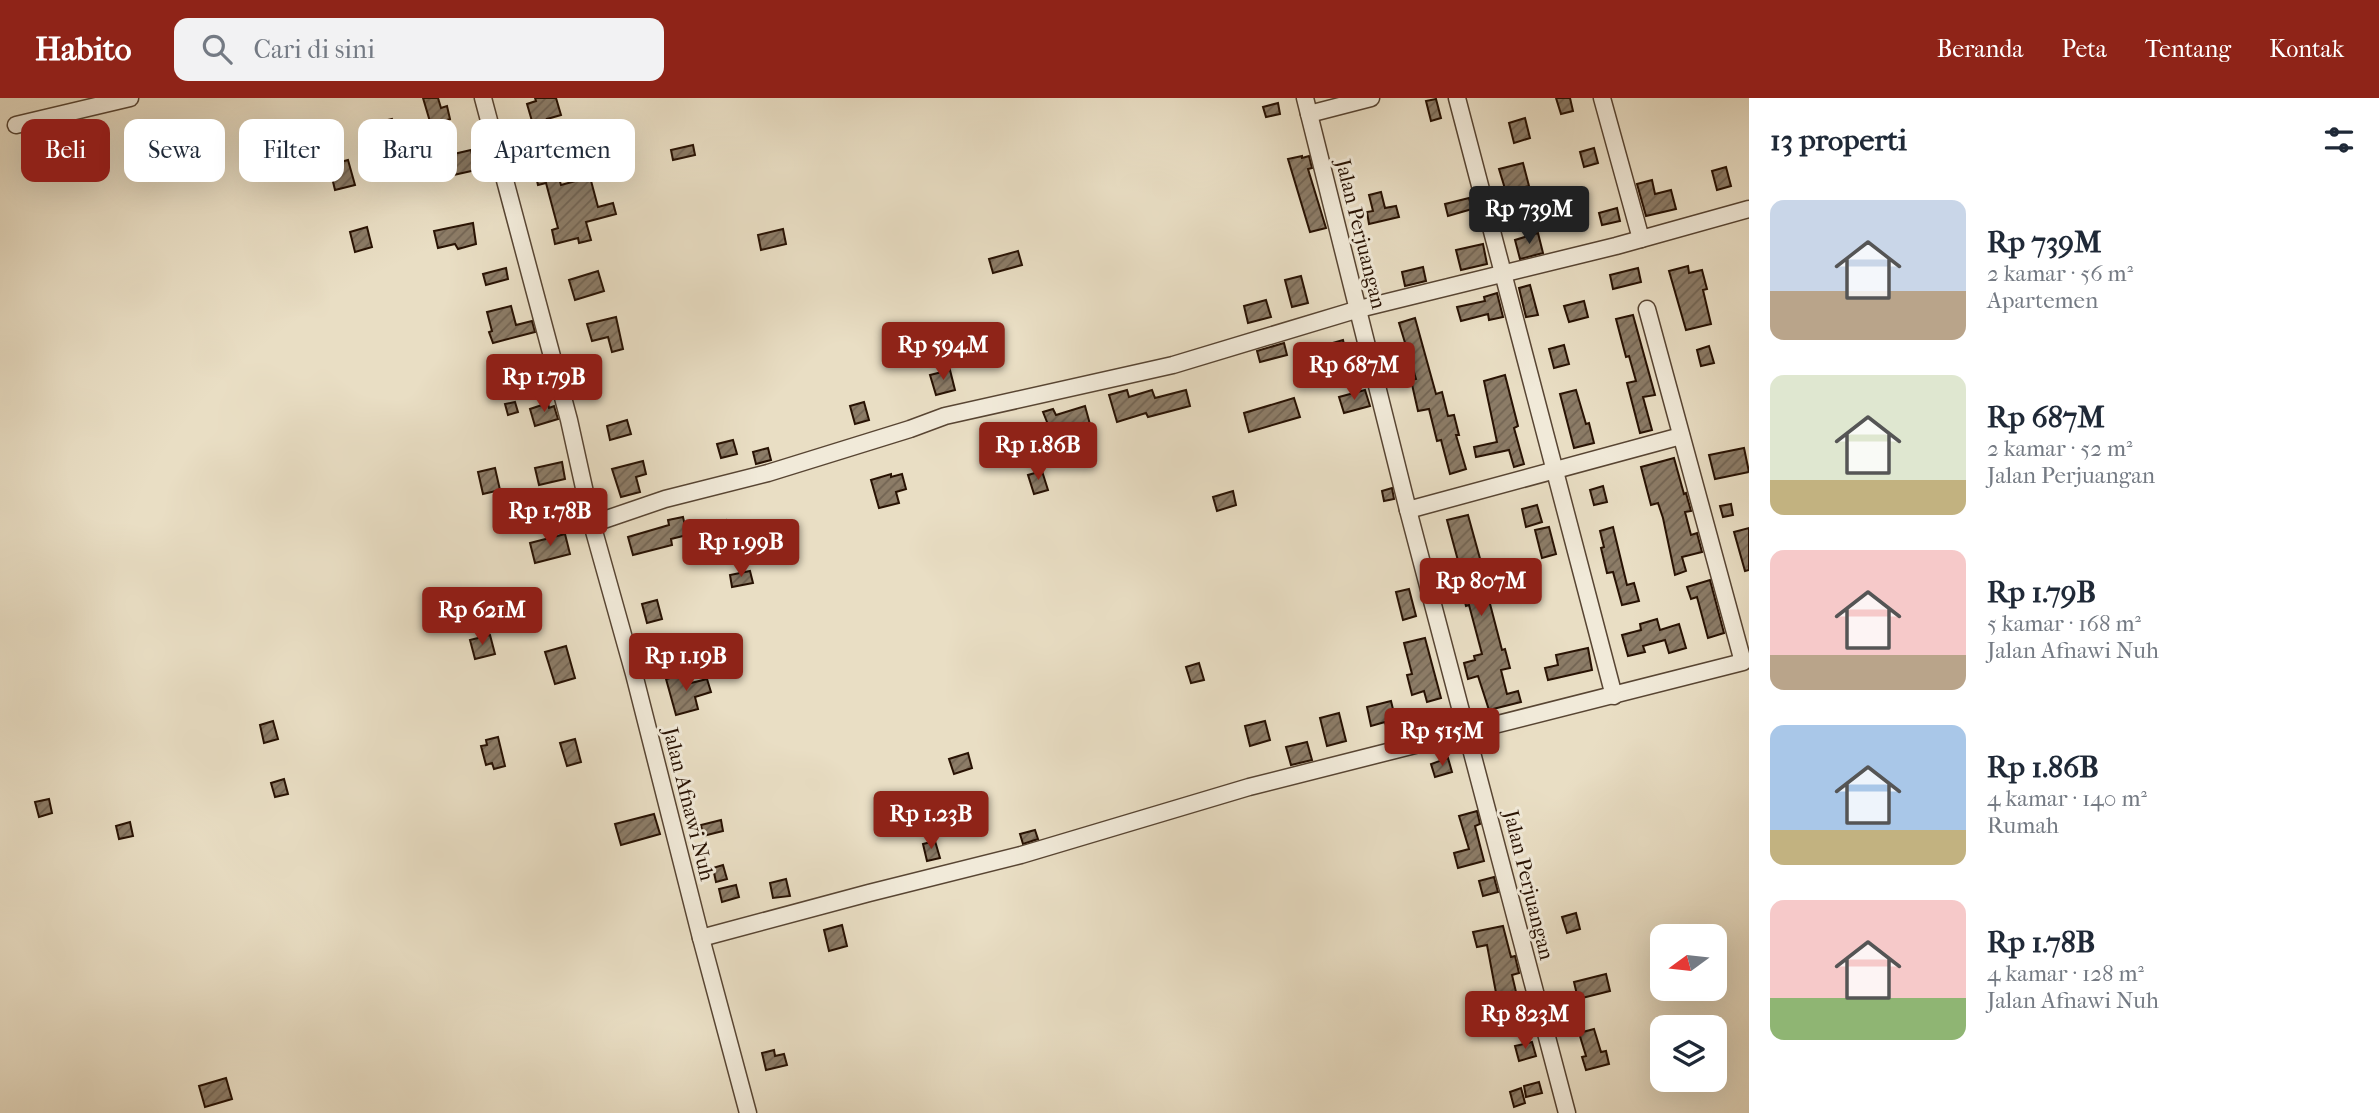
<!DOCTYPE html>
<html lang="id">
<head>
<meta charset="utf-8">
<style>
  :root { --surface:#fff; --page:#f2f2f3; --text:#1f2937; --muted:#747a83; --accent:#8f2418 }
  body { margin:0; font-family:"IM FELL French Canon",serif; background:var(--page); color:var(--text); height:100vh; display:flex; flex-direction:column; font-size:26px; white-space:nowrap }
  * { box-sizing:border-box; margin:0 }
  p { font-size:23px; color:var(--muted) }
  .icon { flex:none; width:38px; height:38px; fill:none; stroke:currentColor; stroke-width:2; stroke-linecap:round; stroke-linejoin:round }
  .map { position:relative; flex:1; overflow:hidden }
  .side { display:flex; flex-direction:column; background:var(--surface); width:630px }
  .side>* { flex:none }
  .hud { position:absolute; left:21px; top:21px; width:665px; height:63px; display:flex; gap:14px }
  .needle { width:46px; rotate:255deg }
  .controls { position:absolute; left:1650px; top:826px; display:grid; gap:14px }
  .controls a { display:grid; place-items:center; width:77px; height:77px; border-radius:14px; background:var(--surface); box-shadow:0 7px 28px #0002; font-size:35px }
  .price { position:absolute; translate:-50% -60px; padding:0 16px; border-radius:7px; background:var(--accent); color:#fff; font-size:23px; line-height:46px; filter:drop-shadow(0 2px 4px #0008) }
  .price::after { content:''; position:absolute; left:50%; top:42px; width:21px; height:16px; margin-left:-10px; background:inherit; clip-path:polygon(0 0,100% 0,50% 100%) }
  .price.selected { background:#222; color:#fff }
  ul { padding:0; list-style:none }
  li { display:flex; align-items:center; gap:21px; height:175px; padding:0 21px }
  li span { display:grid; place-items:center; flex:none; width:196px; height:140px; border-radius:14px; color:#555 }
  li>.icon { margin-inline-start:auto }
  span .icon { width:84px; height:84px; fill:#fffc; stroke-width:1 }
  li b { font-size:30px }
  h2 { display:flex; justify-content:space-between; align-items:center; height:84px; padding:0 21px; font-size:30px }
  .pill { padding:0 24px; border-radius:14px; background:var(--surface); box-shadow:0 7px 28px #0002; font-size:24px; line-height:63px }
  .pill.selected { background:var(--accent); color:#fff }
  header { display:flex; align-items:center; gap:42px; box-sizing:border-box; height:98px; padding:0 35px; background:var(--accent); color:#fff }
  header strong { font-size:33px }
  nav { display:flex; gap:38px; margin-inline-start:auto; font-size:24px }
  .search { width:490px; height:63px; background:var(--page); display:flex; align-items:center; gap:18px; box-sizing:border-box; padding:0 24px; border-radius:14px; color:var(--muted); font-size:26px }
  main { display:flex; flex:1; min-height:0 }
  .map>svg:first-child { display:block }
  .building { fill:url(#building-hatch); stroke:#281203; stroke-width:2 }
  .lines { fill:none; stroke-linecap:round; stroke-linejoin:round }
  .street-casing { stroke:#584533; stroke-width:19 }
  .street { stroke:#f1ead9; stroke-width:16 }
  .labels { text-anchor:middle; dominant-baseline:central; stroke-width:6; stroke-linejoin:round; paint-order:stroke }
  .street-label { font-size:21px; fill:#281203; stroke:#f1ead9 }
</style>
</head>
<body>
<header>
<strong>Habito</strong>
<div class="search"><svg class="icon" aria-label="search" viewBox="0 0 24 24"><circle cx="10" cy="10" r="6"/><path d="M15 15l6 6"/></svg>Cari di sini</div>
<nav><a>Beranda</a><a>Peta</a><a>Tentang</a><a>Kontak</a></nav>
</header>
<main>
<div class="map">
<svg width="1749" height="1015" viewBox="0 0 1749 1015">
  <defs>
    <pattern id="building-hatch" width="6" height="6" patternUnits="userSpaceOnUse" patternTransform="scale(1.75)"><rect width="6" height="6" fill="#8c7c67"/><path d="M-1 1l2-2M0 6l6-6M5 7l2-2" fill="none" stroke="#726453"/></pattern>
  </defs>
  <rect width="100%" height="100%" fill="#e9dec4"/>
  <filter id="stains"><feTurbulence type="fractalNoise" baseFrequency=".00286" numOctaves="4"/><feColorMatrix values="0 0 0 0 .2 0 0 0 0 .09 0 0 0 0 .02 0 0 0 .5 -.17"/></filter>
  <radialGradient id="worn" r=".72"><stop offset=".6" stop-color="#630" stop-opacity="0"/><stop offset="1" stop-color="#630" stop-opacity=".3"/></radialGradient>
  <g class="building">
    <polygon points="423,0 438,0 441,10 447,8 450,21 431,27"/>
    <polygon points="535,0 556,0 561,17 547,21 555,48 550,49 561,87 590,79 598,109 613,105 616,116 586,124 591,142 579,145 578,140 555,146 552,132 558,130 546,85 538,87 534,70 539,68 531,38 536,37 527,6 536,3"/>
    <polygon points="1556,0 1570,0 1573,13 1561,16"/>
    <polygon points="1436,1 1441,20 1431,23 1426,3"/>
    <polygon points="1278,5 1280,16 1266,19 1263,9"/>
    <polygon points="1525,20 1530,40 1514,45 1509,25"/>
    <polygon points="392,21 398,41 381,45 379,39 374,40 371,26"/>
    <polygon points="428,32 433,54 405,60 400,38"/>
    <polygon points="693,47 695,57 673,62 671,52"/>
    <polygon points="1594,50 1598,65 1584,69 1580,54"/>
    <polygon points="471,52 476,72 449,78 445,58"/>
    <polygon points="1302,58 1302,60 1309,58 1312,70 1308,71 1326,130 1310,134 1288,61"/>
    <polygon points="348,62 355,87 335,92 329,67"/>
    <polygon points="1523,65 1529,88 1506,94 1499,71"/>
    <polygon points="1726,69 1731,88 1717,92 1712,73"/>
    <polygon points="1652,82 1655,96 1671,92 1676,111 1646,118 1637,86"/>
    <polygon points="1381,94 1385,110 1396,108 1399,119 1369,126 1367,114 1373,113 1369,97"/>
    <polygon points="1469,100 1472,111 1448,118 1445,106"/>
    <polygon points="1617,110 1620,123 1602,127 1599,115"/>
    <polygon points="473,125 476,146 458,151 455,146 438,150 434,133"/>
    <polygon points="367,129 372,149 355,154 350,134"/>
    <polygon points="783,131 786,146 761,152 758,137"/>
    <polygon points="1538,135 1543,155 1520,161 1515,142"/>
    <polygon points="1483,146 1487,166 1461,172 1456,152"/>
    <polygon points="1018,153 1022,167 993,175 989,161"/>
    <polygon points="1688,168 1689,175 1702,172 1707,191 1703,192 1711,226 1686,232 1669,173"/>
    <polygon points="1423,169 1426,183 1405,188 1402,174"/>
    <polygon points="506,170 508,181 486,187 483,176"/>
    <polygon points="1638,170 1641,184 1613,191 1610,177"/>
    <polygon points="598,173 604,193 575,202 569,182"/>
    <polygon points="1301,178 1308,205 1292,209 1285,182"/>
    <polygon points="1530,187 1538,217 1526,219 1519,190"/>
    <polygon points="1497,195 1503,219 1489,222 1488,216 1461,223 1457,209 1485,203 1484,199"/>
    <polygon points="1266,202 1271,219 1248,225 1244,208"/>
    <polygon points="1584,203 1588,219 1569,224 1564,208"/>
    <polygon points="511,208 516,227 532,223 535,234 493,245 489,234 492,233 487,214"/>
    <polygon points="1633,217 1655,297 1643,299 1652,332 1640,335 1627,285 1636,283 1629,258 1626,259 1616,221"/>
    <polygon points="616,219 623,251 612,254 608,239 592,243 587,226"/>
    <polygon points="1415,220 1436,296 1442,294 1448,318 1454,317 1459,337 1456,337 1466,371 1450,376 1441,342 1437,343 1429,311 1418,313 1411,282 1416,281 1399,225"/>
    <polygon points="1343,242 1347,259 1323,265 1319,249"/>
    <polygon points="1284,245 1287,257 1260,264 1257,253"/>
    <polygon points="1564,247 1569,266 1554,270 1549,251"/>
    <polygon points="1709,248 1714,265 1701,268 1697,252"/>
    <polygon points="950,272 955,292 936,297 930,277"/>
    <polygon points="528,274 531,287 508,293 505,279"/>
    <polygon points="1505,277 1518,328 1514,330 1524,366 1514,369 1509,352 1476,359 1474,349 1497,344 1484,283"/>
    <polygon points="1127,292 1129,299 1152,292 1155,300 1186,292 1190,308 1148,319 1146,315 1117,324 1109,297"/>
    <polygon points="1365,292 1370,308 1344,315 1339,299"/>
    <polygon points="1576,292 1586,326 1589,325 1594,345 1574,350 1560,296"/>
    <polygon points="1294,300 1300,319 1249,334 1244,315"/>
    <polygon points="515,304 518,314 508,317 505,306"/>
    <polygon points="864,304 869,322 855,326 850,308"/>
    <polygon points="548,305 549,310 554,308 558,321 535,328 530,311"/>
    <polygon points="1085,308 1091,330 1064,337 1065,340 1055,344 1043,314 1053,311 1056,317"/>
    <polygon points="627,322 631,336 610,342 607,328"/>
    <polygon points="1009,339 1013,355 997,359 993,344"/>
    <polygon points="733,342 737,356 721,360 717,346"/>
    <polygon points="768,350 771,362 756,366 753,354"/>
    <polygon points="1744,350 1749,374 1715,381 1709,357"/>
    <polygon points="1674,360 1684,396 1686,395 1691,413 1685,414 1691,437 1697,435 1702,454 1682,459 1686,473 1675,477 1663,420 1658,405 1651,407 1641,369"/>
    <polygon points="643,363 646,376 636,379 640,394 621,399 612,371"/>
    <polygon points="562,364 565,381 539,387 535,370"/>
    <polygon points="495,370 500,392 483,396 478,374"/>
    <polygon points="1042,373 1048,392 1034,396 1028,377"/>
    <polygon points="891,376 891,379 902,376 906,391 896,394 899,405 879,410 871,382"/>
    <polygon points="1603,388 1607,404 1594,407 1590,392"/>
    <polygon points="1392,390 1394,401 1384,403 1382,393"/>
    <polygon points="1233,393 1236,407 1217,413 1213,399"/>
    <polygon points="1731,406 1733,417 1723,419 1720,408"/>
    <polygon points="1537,407 1542,424 1526,429 1522,411"/>
    <polygon points="1468,417 1487,486 1498,483 1500,494 1490,496 1491,502 1489,502 1502,552 1505,551 1510,570 1501,572 1507,596 1518,593 1521,604 1489,612 1478,578 1468,581 1464,565 1475,562 1474,558 1482,556 1469,507 1466,508 1459,482 1463,481 1447,422"/>
    <polygon points="683,419 687,437 671,441 672,447 633,457 628,439 669,427 668,422"/>
    <polygon points="726,422 729,435 709,441 706,428"/>
    <polygon points="1549,429 1556,456 1542,460 1535,432"/>
    <polygon points="1613,429 1627,487 1634,485 1639,503 1622,507 1613,474 1607,475 1601,450 1604,449 1600,433"/>
    <polygon points="1749,430 1749,472 1745,473 1734,434"/>
    <polygon points="565,436 570,456 535,465 530,445"/>
    <polygon points="750,473 753,485 732,489 730,477"/>
    <polygon points="1710,482 1724,535 1708,540 1697,499 1691,501 1687,489"/>
    <polygon points="1409,491 1416,518 1403,522 1396,494"/>
    <polygon points="657,502 662,521 647,525 642,506"/>
    <polygon points="1657,521 1660,532 1679,526 1686,550 1669,555 1665,542 1643,548 1645,554 1628,558 1622,537 1641,532 1640,526"/>
    <polygon points="490,537 495,556 475,561 470,542"/>
    <polygon points="1425,540 1441,600 1427,604 1424,593 1412,597 1407,577 1412,576 1404,545"/>
    <polygon points="566,548 575,580 555,586 545,554"/>
    <polygon points="1588,550 1592,572 1548,582 1545,570 1558,567 1556,557"/>
    <polygon points="1199,565 1204,582 1191,585 1186,569"/>
    <polygon points="689,575 691,585 707,581 711,594 695,599 698,611 676,617 666,581"/>
    <polygon points="1391,603 1400,640 1390,642 1385,624 1371,628 1367,609"/>
    <polygon points="1339,615 1346,643 1327,648 1320,620"/>
    <polygon points="273,623 278,641 264,645 260,627"/>
    <polygon points="1265,623 1270,642 1250,648 1245,628"/>
    <polygon points="498,639 505,668 494,671 492,665 486,667 481,648 487,647 486,642"/>
    <polygon points="575,641 581,664 567,668 560,645"/>
    <polygon points="1307,644 1312,662 1291,667 1286,649"/>
    <polygon points="968,655 972,670 954,676 949,661"/>
    <polygon points="1448,660 1452,674 1435,679 1431,666"/>
    <polygon points="284,681 288,696 275,699 271,685"/>
    <polygon points="49,701 52,715 39,719 35,704"/>
    <polygon points="1477,713 1480,726 1475,728 1484,763 1458,770 1454,755 1469,751 1459,718"/>
    <polygon points="654,716 660,736 621,747 615,726"/>
    <polygon points="721,722 723,733 703,738 701,727"/>
    <polygon points="130,724 133,738 119,741 116,728"/>
    <polygon points="1035,732 1038,741 1023,746 1020,736"/>
    <polygon points="935,743 940,760 927,763 923,746"/>
    <polygon points="723,767 727,781 716,784 713,770"/>
    <polygon points="1494,779 1498,794 1483,798 1479,783"/>
    <polygon points="786,781 790,798 773,800 770,785"/>
    <polygon points="736,787 739,799 722,804 719,791"/>
    <polygon points="1576,815 1580,831 1567,835 1562,819"/>
    <polygon points="842,827 847,848 829,853 824,832"/>
    <polygon points="1503,828 1511,859 1515,858 1519,875 1512,877 1520,911 1500,916 1487,847 1477,849 1473,834"/>
    <polygon points="1606,876 1610,893 1578,901 1574,884"/>
    <polygon points="1594,931 1601,954 1606,953 1609,966 1586,972 1582,959 1586,958 1579,935"/>
    <polygon points="1532,944 1536,958 1519,963 1515,948"/>
    <polygon points="774,952 775,958 784,956 787,967 766,972 762,955"/>
    <polygon points="226,980 232,1001 205,1009 199,988"/>
    <polygon points="1539,984 1542,995 1526,999 1524,988"/>
    <polygon points="1521,990 1525,1005 1514,1009 1510,994"/>
  </g>
  <g class="lines">
    <g class="street-casing">
      <g id="street">
        <polyline points="483,0 569,322 592,426 634,576 701,840 748,1015"/>
        <polyline points="1305,0 1408,412 1567,1015"/>
        <polyline points="1457,0 1614,598"/>
        <polyline points="1602,0 1641,141"/>
        <polyline points="1309,16 1371,0"/>
        <polyline points="16,27 130,0"/>
        <polyline points="1408,412 1681,338"/>
        <polyline points="592,426 665,401 768,375 910,331 945,318 1173,267 1359,211 1616,148 1749,111"/>
        <polyline points="701,840 869,795 1021,757 1249,689 1743,564 1647,211"/>
      </g>
    </g>
    <use href="#street" class="street"/>
  </g>
  <g class="labels">
    <g class="street-label">
      <text transform="translate(1361 136) rotate(76)">Jalan Perjuangan</text>
      <text transform="translate(689 706) rotate(76)">Jalan Afnawi Nuh</text>
      <text transform="translate(1529 787) rotate(76)">Jalan Perjuangan</text>
    </g>
  </g>
  <rect width="100%" height="100%" filter="url(#stains)"/>
  <rect width="100%" height="100%" fill="url(#worn)"/>
</svg>
<div class="controls">
<a><svg class="needle" viewBox="-14 -14 28 28"><path d="M0-13l5 13h-10z" fill="#e53935"/><path d="M0 13l5-13h-10z" fill="#747a83"/></svg></a>
<a><svg class="icon" aria-label="layers" viewBox="0 0 24 24"><path d="M12 4l9 5-9 5-9-5zM3 14l9 5 9-5"/></svg></a>
</div>
<b class="price selected" style="left:1529px;top:148px">Rp 739M</b>
<b class="price" style="left:943px;top:284px">Rp 594M</b>
<b class="price" style="left:1354px;top:304px">Rp 687M</b>
<b class="price" style="left:544px;top:316px">Rp 1.79B</b>
<b class="price" style="left:1038px;top:384px">Rp 1.86B</b>
<b class="price" style="left:550px;top:450px">Rp 1.78B</b>
<b class="price" style="left:741px;top:481px">Rp 1.99B</b>
<b class="price" style="left:1481px;top:520px">Rp 807M</b>
<b class="price" style="left:482px;top:549px">Rp 621M</b>
<b class="price" style="left:686px;top:595px">Rp 1.19B</b>
<b class="price" style="left:1442px;top:670px">Rp 515M</b>
<b class="price" style="left:931px;top:753px">Rp 1.23B</b>
<b class="price" style="left:1525px;top:953px">Rp 823M</b>
<div class="hud">
<a class="pill selected">Beli</a>
<a class="pill">Sewa</a>
<a class="pill">Filter</a>
<a class="pill">Baru</a>
<a class="pill">Apartemen</a>
</div>
</div>
<section class="side">
<h2>13 properti<svg class="icon" aria-label="filters" viewBox="0 0 24 24"><path d="M4 7h16M4 17h16"/><circle cx="9" cy="7" r="2"/><circle cx="15" cy="17" r="2"/></svg></h2>
<ul>
<li><span style="background:linear-gradient(#c9d6e8 65%,#b9a48a 0)"><svg class="icon" aria-label="home" viewBox="0 0 24 24"><path d="M3 11l9-7 9 7M6 9v11h12V9"/></svg></span><div><b>Rp 739M</b><p>2 kamar · 56 m²</p><p>Apartemen</p></div></li>
<li><span style="background:linear-gradient(#dfe7d0 75%,#c2b280 0)"><svg class="icon" aria-label="home" viewBox="0 0 24 24"><path d="M3 11l9-7 9 7M6 9v11h12V9"/></svg></span><div><b>Rp 687M</b><p>2 kamar · 52 m²</p><p>Jalan Perjuangan</p></div></li>
<li><span style="background:linear-gradient(#f6c9c9 75%,#b9a48a 0)"><svg class="icon" aria-label="home" viewBox="0 0 24 24"><path d="M3 11l9-7 9 7M6 9v11h12V9"/></svg></span><div><b>Rp 1.79B</b><p>5 kamar · 168 m²</p><p>Jalan Afnawi Nuh</p></div></li>
<li><span style="background:linear-gradient(#a9c7e8 75%,#c2b280 0)"><svg class="icon" aria-label="home" viewBox="0 0 24 24"><path d="M3 11l9-7 9 7M6 9v11h12V9"/></svg></span><div><b>Rp 1.86B</b><p>4 kamar · 140 m²</p><p>Rumah</p></div></li>
<li><span style="background:linear-gradient(#f6c9c9 70%,#8fb573 0)"><svg class="icon" aria-label="home" viewBox="0 0 24 24"><path d="M3 11l9-7 9 7M6 9v11h12V9"/></svg></span><div><b>Rp 1.78B</b><p>4 kamar · 128 m²</p><p>Jalan Afnawi Nuh</p></div></li>
</ul>
</section>
</main>
</body>
</html>
